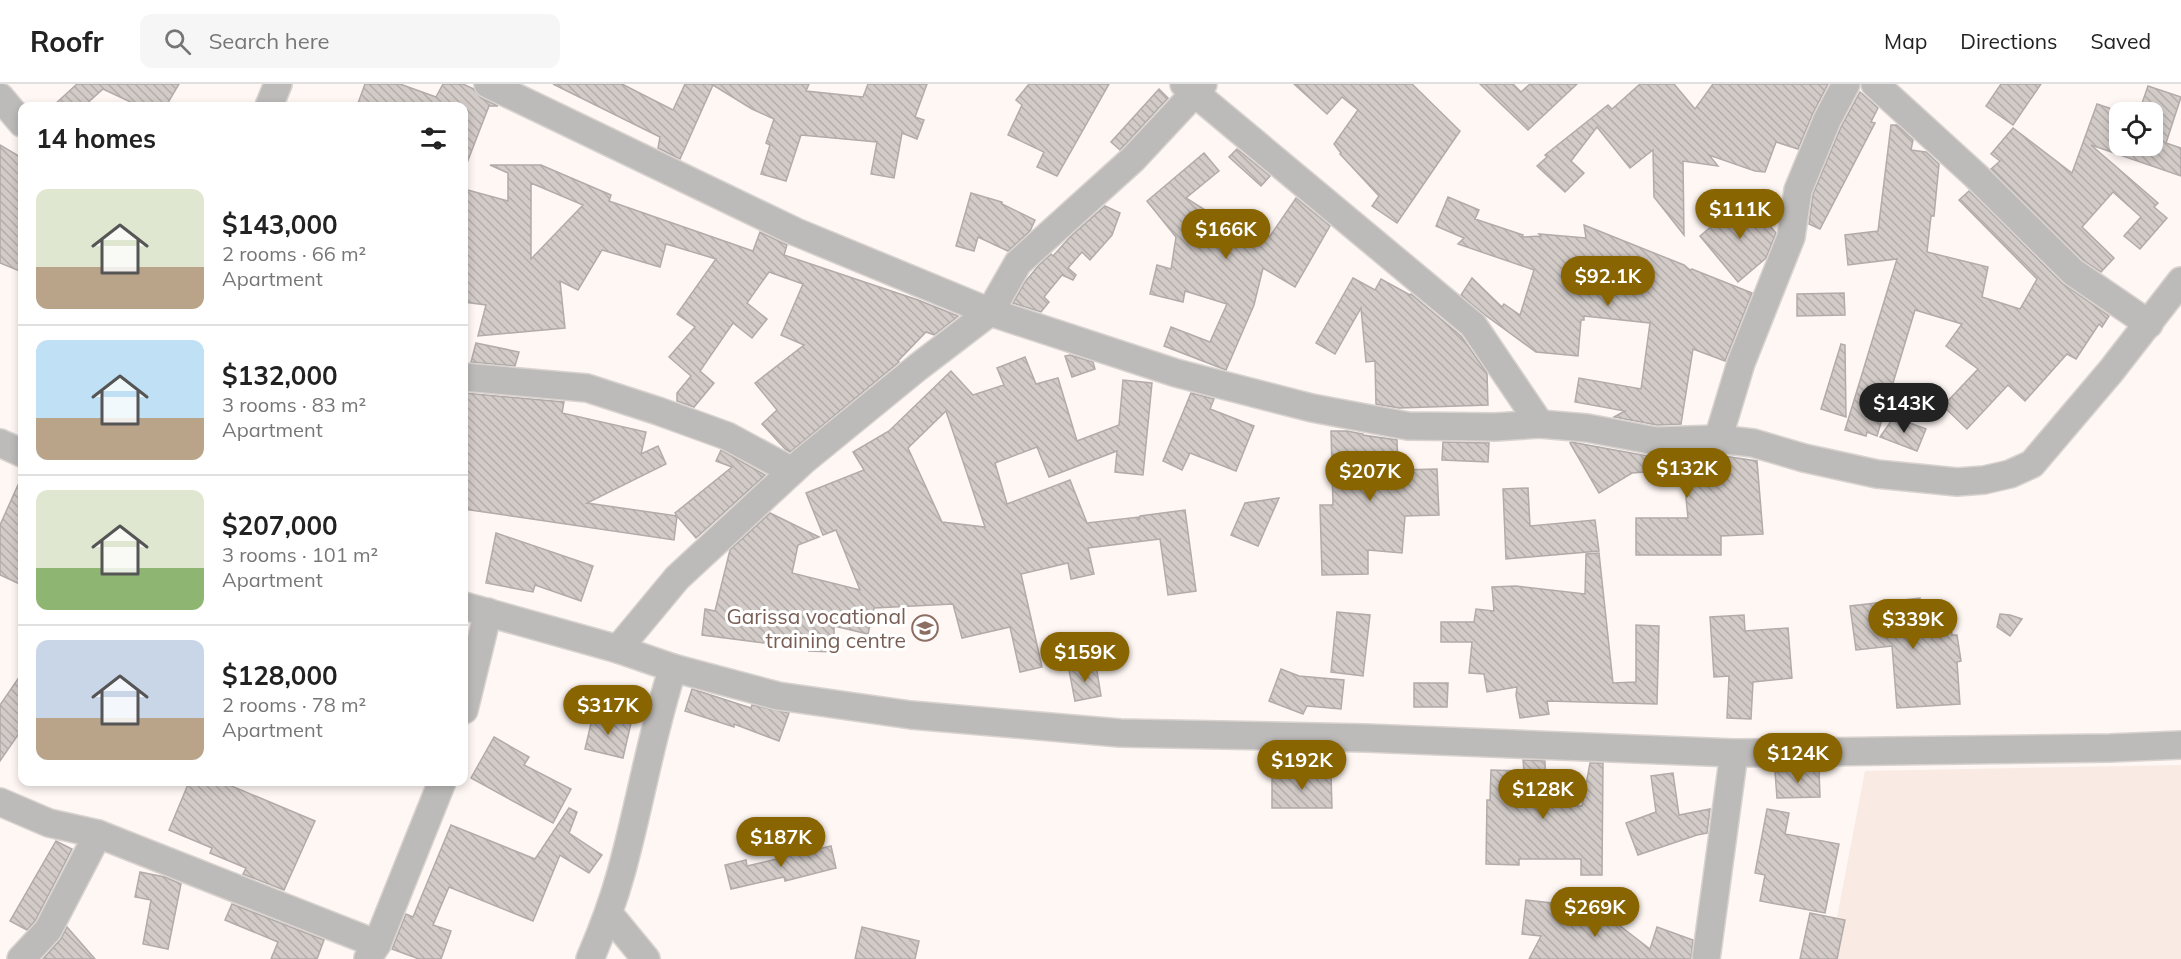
<!DOCTYPE html>
<html lang="en">
<head>
<meta charset="utf-8">
<style>
  :root { --surface:#fff; --page:#f6f6f6; --text:#222; --muted:#767676; --line:#e0e0e0; --accent:#886501 }
  body { margin:0; font-family:Mulish,sans-serif; background:var(--page); color:var(--text); height:100vh; display:flex; flex-direction:column; font-size:22px; white-space:nowrap }
  * { box-sizing:border-box; margin:0 }
  p { font-size:20px; color:var(--muted) }
  .icon { flex:none; width:33px; height:33px; fill:none; stroke:currentColor; stroke-width:2; stroke-linecap:round; stroke-linejoin:round }
  .map { position:relative; flex:1; overflow:hidden }
  .side { position:absolute; left:18px; top:18px; width:450px; height:684px; display:flex; flex-direction:column; background:var(--surface); border-radius:12px; box-shadow:0 3px 9px #0003 }
  .side>* { flex:none }
  .tools { position:absolute; left:2109px; top:18px; display:grid; gap:12px }
  .tools a { display:grid; place-items:center; width:54px; height:54px; border-radius:12px; background:var(--surface); box-shadow:0 3px 9px #0003; font-size:30px }
  .price { position:absolute; translate:-50% -51px; padding:0 14px; border-radius:21px; background:var(--accent); color:#fff; font-size:20px; line-height:39px; filter:drop-shadow(0 2px 3px #0008) }
  .price::after { content:''; position:absolute; left:50%; top:36px; width:18px; height:14px; margin-left:-9px; background:inherit; clip-path:polygon(0 0,100% 0,50% 100%) }
  .price.selected { background:#222; color:#fff }
  ul { padding:0; list-style:none }
  li { display:flex; align-items:center; gap:18px; height:150px; padding:0 18px }
  li+li { border-top:2px solid var(--line) }
  li span { display:grid; place-items:center; flex:none; width:168px; height:120px; border-radius:12px; color:#555 }
  li>.icon { margin-inline-start:auto }
  span .icon { width:72px; height:72px; fill:#fffc; stroke-width:1 }
  li b { font-size:26px }
  h2 { display:flex; justify-content:space-between; align-items:center; height:72px; padding:0 18px; font-size:26px }
  header { display:flex; align-items:center; gap:36px; box-sizing:border-box; height:84px; padding:0 30px; background:var(--surface); border-bottom:2px solid var(--line) }
  header strong { font-size:28px }
  nav { display:flex; gap:33px; margin-inline-start:auto; font-size:21px }
  .search { width:420px; height:54px; background:var(--page); display:flex; align-items:center; gap:15px; box-sizing:border-box; padding:0 21px; border-radius:12px; color:var(--muted); font-size:22px }
  .map>svg:first-child { display:block }
  .built { fill:#f9eae4 }
  .building { fill:url(#building-back-hatch); stroke:#b2aba9; stroke-width:1.5; fill-rule:evenodd }
  .lines { fill:none; stroke-linecap:round; stroke-linejoin:round }
  .street-casing { stroke:#d9d3d0; stroke-width:30 }
  .street { stroke:#bdbbb9; stroke-width:27 }
  .labels { text-anchor:middle; dominant-baseline:central; stroke-width:6; stroke-linejoin:round; paint-order:stroke }
  .education-label { font-size:21px; fill:#785e54; stroke:#fff; text-anchor:end }
</style>
</head>
<body>
<header>
<strong>Roofr</strong>
<div class="search"><svg class="icon" aria-label="search" viewBox="0 0 24 24"><circle cx="10" cy="10" r="6"/><path d="M15 15l6 6"/></svg>Search here</div>
<nav><a>Map</a><a>Directions</a><a>Saved</a></nav>
</header>
<div class="map">
<svg width="2181" height="875" viewBox="0 0 2181 875">
  <defs>
    <pattern id="building-back-hatch" width="6" height="6" patternUnits="userSpaceOnUse" patternTransform="scale(1.5)"><rect width="6" height="6" fill="#d2cbc8"/><path d="M-1 5l2 2M0 0l6 6M5-1l2 2" fill="none" stroke="#b4aeab"/></pattern>
  </defs>
  <rect width="100%" height="100%" fill="#fef7f4"/>
  <polygon class="built" points="2181,681 2181,875 1829,875 1865,687"/>
  <g class="building">
    <polygon points="77,0 179,0 166,22 139,22 103,5 84,22 53,22"/>
    <polygon points="365,0 400,0 436,13 443,0 463,0 474,5 481,14 498,22 489,22 465,84 464,22 357,22"/>
    <polygon points="553,0 622,0 673,26 685,0 809,0 806,7 863,13 868,0 927,0 915,33 924,36 917,55 902,49 894,94 871,90 877,58 801,51 786,97 761,90 770,61 766,59 774,35 752,25 713,1 680,75 658,64 660,53"/>
    <polygon points="1029,0 1109,0 1057,92 1037,83 1044,68 1008,51 1022,21 1016,16"/>
    <polygon points="1294,0 1412,0 1460,47 1397,139 1372,122 1379,112 1340,70 1341,69 1334,60 1358,26 1342,13 1327,30"/>
    <polygon points="1480,0 1513,0 1521,8 1530,0 1577,0 1528,46"/>
    <polygon points="1640,0 1674,0 1695,25 1713,0 1828,0 1813,29 1798,65 1776,58 1765,88 1755,87 1709,71 1718,82 1683,77 1684,151 1654,113 1653,66 1630,84 1597,43 1571,77 1584,89 1565,108 1537,82 1547,73 1545,71 1608,21 1612,25"/>
    <polygon points="2001,0 2041,0 2013,41 1986,22"/>
    <polygon points="2148,2 2181,13 2166,59 2181,64 2181,92 2091,61 2158,119 2154,123 2167,134 2140,165 2124,152 2141,133 2113,108 2082,143 2114,174 2101,188 2083,176 1991,85 2000,77 1991,70 2013,44 2072,89 2097,20 2121,28 2120,28 2120,62 2152,62 2152,28 2139,28"/>
    <polygon points="1159,5 1168,14 1120,66 1111,58"/>
    <polygon points="1860,8 1878,24 1871,38 1875,39 1820,145 1809,140 1813,110 1841,43"/>
    <polygon points="1891,41 1897,41 1913,56 1911,66 1926,68 1939,80 1934,132 1931,132 1927,168 1988,183 1982,213 2020,225 2037,195 1959,116 1969,107 2062,199 2109,232 2102,243 2099,240 2076,275 2067,270 2025,317 2008,301 1967,345 1943,322 1978,285 1946,262 1962,240 1915,226 1877,352 1867,348 1866,352 1845,346 1897,175 1848,181 1845,151 1878,147"/>
    <polygon points="0,61 22,74 22,188 0,179"/>
    <polygon points="1237,65 1270,92 1261,102 1229,73"/>
    <polygon points="1204,69 1219,87 1186,114 1232,143 1233,139 1270,152 1296,114 1330,142 1295,203 1263,184 1254,221 1226,286 1164,262 1171,243 1210,258 1227,220 1185,207 1183,218 1150,210 1157,181 1171,185 1176,153 1147,117"/>
    <path d="M490 81H541L611 111 609 117 750 166 753 167 760 148 787 161 784 171 918 216 958 232 957 233 934 251 926 248 898 277 899 278 790 368 785 365 762 340 777 326 755 299 804 261 781 251 803 200 769 188 747 219 767 235 752 254 733 239 700 287 714 299 694 323 677 317V309L691 292 669 273 695 243 677 230 716 175 666 160 660 183 602 166 578 206 560 197 565 244 478 252 486 221 464 218V105L508 117V89ZM531 99 583 121 531 175Z"/>
    <polygon points="971,109 1002,118 1002,120 1035,136 1030,147 1008,167 978,153 974,167 956,162"/>
    <polygon points="1448,113 1479,126 1475,135 1523,151 1522,153 1541,152 1539,150 1586,154 1584,141 1684,181 1690,186 1692,185 1752,209 1725,277 1693,265 1681,340 1657,341 1614,333 1625,327 1575,318 1579,294 1641,305 1650,239 1584,232 1584,236 1581,236 1578,272 1536,268 1485,231 1461,211 1472,194 1502,223 1504,220 1520,231 1534,186 1458,160 1464,154 1436,142"/>
    <polygon points="1745,114 1776,149 1766,174 1738,198 1700,152"/>
    <polygon points="1105,122 1120,129 1112,151 1090,176 1082,168 1068,184 1076,191 1073,196 1062,191 1044,213 1049,218 1041,228 1013,219 1025,198 1039,181 1051,170 1053,172 1070,153"/>
    <polygon points="1353,194 1375,206 1381,195 1410,211 1411,210 1461,252 1487,289 1488,321 1399,324 1376,320 1375,277 1366,278 1361,224 1335,270 1316,259"/>
    <polygon points="1844,209 1845,231 1797,232 1797,210"/>
    <polygon points="476,259 519,268 515,282 471,278"/>
    <polygon points="1841,260 1845,261 1846,333 1821,325"/>
    <polygon points="1070,271 1093,278 1095,285 1072,293 1065,272"/>
    <path d="M1025 273 1036 300 1058 294 1077 357 1119 341 1123 296 1152 299 1143 391 1115 388 1117 367 1049 393 1037 363 995 379 1007 420 1070 396 1087 439 1139 433V436L1140 432 1185 426 1196 507 1168 511 1160 455 1088 464 1094 490 1071 495 1068 479 1021 490 1042 583 1020 588 1010 543 962 554 953 520 874 524 868 550 834 542V568L809 567 810 565 702 551 705 525 715 527 730 466 770 429 819 453 798 461 792 489 860 506 836 446 823 451 806 409 864 386 853 368 889 347 951 287 973 311 1004 301 997 284ZM946 327 985 443 942 438 908 364Z"/>
    <polygon points="464,309 564,318 562,329 646,348 641,370 658,362 666,380 587,419 677,432 675,429 732,383 716,377 721,366 765,391 696,454 677,432 674,456 464,425"/>
    <polygon points="1191,309 1214,315 1210,325 1254,342 1236,387 1190,369 1182,386 1163,377"/>
    <polygon points="1894,333 1926,345 1917,367 1880,353"/>
    <polygon points="1331,347 1347,347 1363,350 1363,351 1397,356 1398,386 1437,385 1439,431 1405,432 1402,469 1368,466 1368,490 1322,491 1320,421 1333,421"/>
    <polygon points="1443,358 1489,359 1488,378 1442,376"/>
    <polygon points="1571,358 1653,373 1717,371 1757,377 1763,450 1721,452 1721,471 1636,471 1636,434 1688,434 1683,385 1632,389 1599,409 1570,359"/>
    <polygon points="22,392 22,501 0,491 0,441"/>
    <polygon points="1528,404 1530,442 1595,436 1599,467 1506,475 1503,405"/>
    <polygon points="1279,414 1258,462 1231,451 1245,419"/>
    <polygon points="496,449 593,482 581,517 535,501 533,508 486,499"/>
    <polygon points="1599,469 1613,599 1636,598 1636,541 1659,542 1657,620 1547,617 1549,630 1520,634 1516,611 1517,603 1487,608 1484,590 1469,589 1472,558 1441,558 1441,538 1474,538 1476,525 1494,527 1492,503 1516,502 1585,510 1586,470"/>
    <polygon points="1920,514 1922,531 1949,528 1952,551 1957,551 1961,577 1957,578 1960,620 1897,624 1892,562 1856,566 1850,522"/>
    <polygon points="1337,528 1370,531 1363,592 1331,588"/>
    <polygon points="2000,530 2010,531 2022,535 2010,552 1997,543"/>
    <polygon points="1744,531 1745,547 1788,544 1792,594 1753,598 1751,635 1727,634 1729,592 1714,593 1710,533"/>
    <polygon points="1096,581 1101,612 1075,617 1069,586"/>
    <polygon points="1281,585 1299,592 1344,596 1341,625 1307,622 1303,630 1269,617"/>
    <polygon points="22,589 22,645 0,677 0,621"/>
    <polygon points="1414,599 1448,599 1447,623 1414,623"/>
    <polygon points="692,605 751,624 752,621 789,629 779,657 734,640 734,643 685,627"/>
    <polygon points="593,631 631,639 623,674 585,665"/>
    <polygon points="494,653 529,673 524,681 571,705 553,739 471,694"/>
    <polygon points="1523,676 1545,677 1546,721 1582,722 1590,679 1603,679 1602,791 1581,791 1581,775 1519,775 1519,781 1486,780 1487,716 1490,716 1491,686 1524,687"/>
    <polygon points="1819,686 1820,713 1777,714 1775,688"/>
    <polygon points="1673,689 1679,731 1710,725 1707,749 1697,751 1638,771 1626,739 1656,728 1651,692"/>
    <polygon points="1331,690 1332,724 1272,724 1272,691"/>
    <polygon points="189,698 222,698 315,737 284,806 243,790 246,784 210,769 212,764 169,746"/>
    <polygon points="569,724 577,728 569,749 602,771 589,789 560,771 533,837 449,803 433,841 451,847 441,875 419,875 392,865 406,830 413,833 451,741 535,775"/>
    <polygon points="1767,725 1789,729 1785,750 1839,760 1825,829 1760,817 1765,791 1755,789"/>
    <polygon points="56,757 72,765 35,837 27,846 10,837"/>
    <polygon points="831,762 836,784 785,797 784,793 731,805 725,781 746,776 747,782"/>
    <polygon points="140,788 165,793 181,800 168,865 143,860 151,816 135,813"/>
    <polygon points="1526,816 1561,820 1559,832 1596,836 1602,828 1650,865 1657,843 1693,856 1691,875 1529,875 1541,852 1522,850"/>
    <polygon points="232,820 324,856 317,875 271,875 278,858 225,836"/>
    <polygon points="1810,829 1845,836 1837,875 1800,875"/>
    <polygon points="67,843 95,875 43,875 60,856"/>
    <polygon points="862,843 919,857 915,875 855,875"/>
  </g>
  <g class="lines">
    <g class="street-casing">
      <g id="street">
        <polyline points="488,0 796,148 990,228 1176,289 1312,324 1408,342 1495,343 1540,340 1587,344 1656,357 1718,355 1753,359 1804,374 1877,390 1957,398 1984,396 2010,390 2032,380 2111,287 2181,197"/>
        <polyline points="1184,0 1473,241 1540,340"/>
        <polyline points="1875,0 1976,92 2073,188 2149,240"/>
        <polyline points="0,13 22,39"/>
        <polyline points="269,22 278,0"/>
        <polyline points="464,293 587,304 658,327 727,352 792,387"/>
        <polyline points="1718,355 1741,279 1791,153 1798,106 1827,36 1846,0"/>
        <polyline points="0,359 22,369"/>
        <polyline points="464,522 618,565 673,584 778,612 911,631 1120,649 1366,654 1734,669 2110,664 2181,661"/>
        <polyline points="618,565 677,494 803,377 918,283 990,228 1018,179 1133,75 1203,0"/>
        <polyline points="464,626 488,528"/>
        <polyline points="0,718 49,739 98,750 377,860"/>
        <polyline points="609,830 646,875"/>
        <polyline points="368,874 377,860 442,698"/>
        <polyline points="21,875 48,846 98,750"/>
        <path d="M590 875C602 847 613 818 621 789 640 721 651 651 673 584"/>
        <polyline points="1706,875 1734,669"/>
      </g>
    </g>
    <use href="#street" class="street"/>
  </g>
  <defs>
    <g id="university-ring" transform="scale(1.35)"><circle r="9.5" fill="#fff" stroke="#8d6e63" stroke-width="1.5"/><path d="M0-5L7-2L0 1L-7-2ZM-4 1L0 2.5L4 1V4Q0 6-4 4Z" fill="#8d6e63"/></g>
  </defs>
  <g fill-rule="evenodd">
    <use href="#university-ring" x="925" y="544"/>
  </g>
  <g class="labels">
    <g class="education-label">
      <text x="906" y="532">Garissa vocational<tspan x="906" dy="24">training centre</tspan></text>
    </g>
  </g>
</svg>
<div class="tools">
<a><svg class="icon" aria-label="locate" viewBox="0 0 24 24"><circle cx="12" cy="12" r="6"/><path d="M12 2v4M12 18v4M2 12h4M18 12h4"/></svg></a>
</div>
<b class="price" style="left:1740px;top:156px">$111K</b>
<b class="price" style="left:1226px;top:176px">$166K</b>
<b class="price" style="left:1608px;top:223px">$92.1K</b>
<b class="price selected" style="left:1904px;top:350px">$143K</b>
<b class="price" style="left:1687px;top:415px">$132K</b>
<b class="price" style="left:1370px;top:418px">$207K</b>
<b class="price" style="left:1913px;top:566px">$339K</b>
<b class="price" style="left:1085px;top:599px">$159K</b>
<b class="price" style="left:608px;top:652px">$317K</b>
<b class="price" style="left:1798px;top:700px">$124K</b>
<b class="price" style="left:1302px;top:707px">$192K</b>
<b class="price" style="left:1543px;top:736px">$128K</b>
<b class="price" style="left:781px;top:784px">$187K</b>
<b class="price" style="left:1595px;top:854px">$269K</b>
<section class="side">
<h2>14 homes<svg class="icon" aria-label="filters" viewBox="0 0 24 24"><path d="M4 7h16M4 17h16"/><circle cx="9" cy="7" r="2"/><circle cx="15" cy="17" r="2"/></svg></h2>
<ul>
<li><span style="background:linear-gradient(#dfe7d0 65%,#b9a48a 0)"><svg class="icon" aria-label="home" viewBox="0 0 24 24"><path d="M3 11l9-7 9 7M6 9v11h12V9"/></svg></span><div><b>$143,000</b><p>2 rooms · 66 m²</p><p>Apartment</p></div></li>
<li><span style="background:linear-gradient(#bfe0f5 65%,#b9a48a 0)"><svg class="icon" aria-label="home" viewBox="0 0 24 24"><path d="M3 11l9-7 9 7M6 9v11h12V9"/></svg></span><div><b>$132,000</b><p>3 rooms · 83 m²</p><p>Apartment</p></div></li>
<li><span style="background:linear-gradient(#dfe7d0 65%,#8fb573 0)"><svg class="icon" aria-label="home" viewBox="0 0 24 24"><path d="M3 11l9-7 9 7M6 9v11h12V9"/></svg></span><div><b>$207,000</b><p>3 rooms · 101 m²</p><p>Apartment</p></div></li>
<li><span style="background:linear-gradient(#c9d6e8 65%,#b9a48a 0)"><svg class="icon" aria-label="home" viewBox="0 0 24 24"><path d="M3 11l9-7 9 7M6 9v11h12V9"/></svg></span><div><b>$128,000</b><p>2 rooms · 78 m²</p><p>Apartment</p></div></li>
</ul>
</section>
</div>
</body>
</html>
